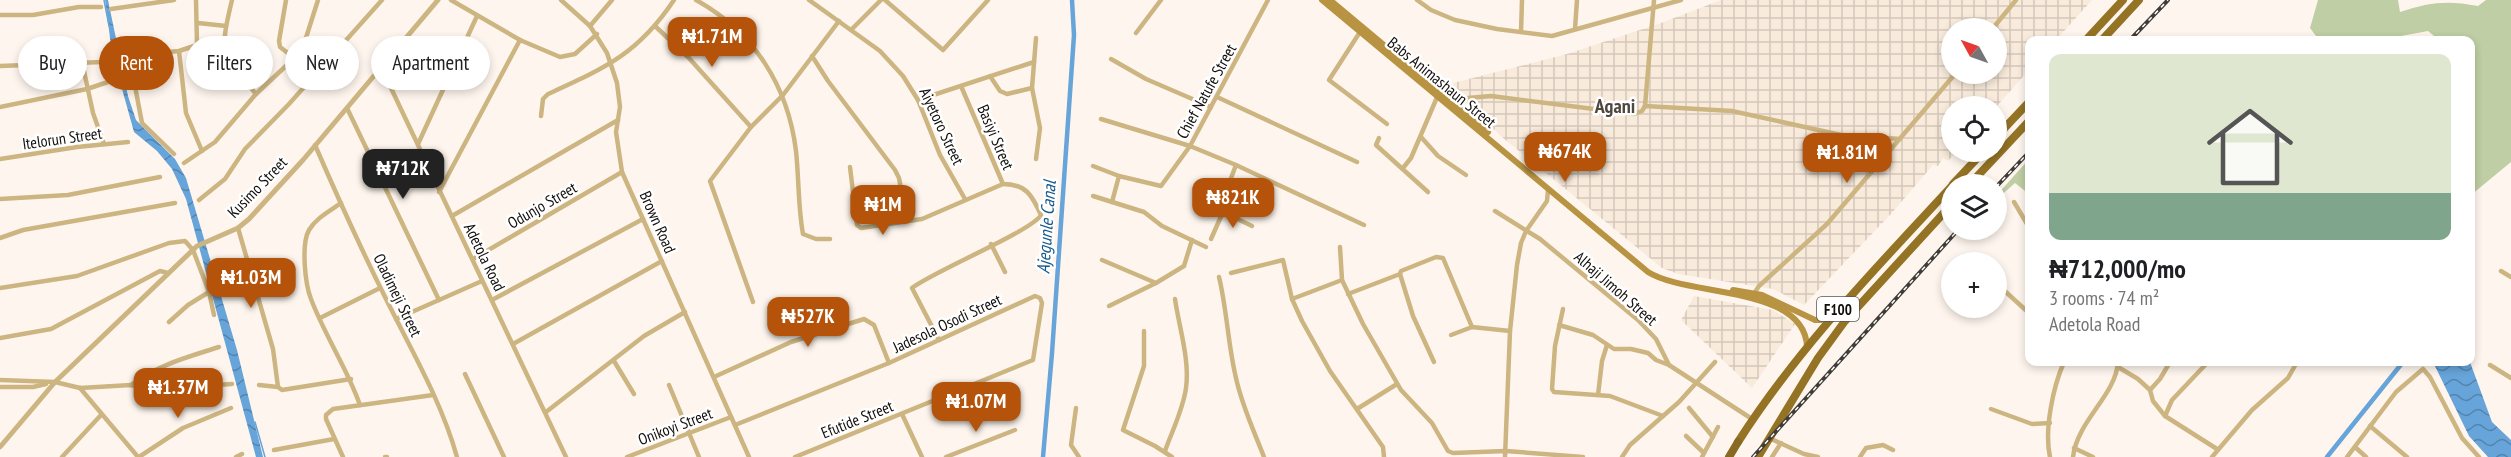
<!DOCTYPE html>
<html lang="en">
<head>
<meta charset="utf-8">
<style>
  :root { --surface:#fff; --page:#f2f2f2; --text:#202124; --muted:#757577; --line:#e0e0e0; --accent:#b45309 }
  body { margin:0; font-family:"PT Sans Narrow",sans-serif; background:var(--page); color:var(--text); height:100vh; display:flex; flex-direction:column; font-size:22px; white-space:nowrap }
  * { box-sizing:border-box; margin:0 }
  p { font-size:20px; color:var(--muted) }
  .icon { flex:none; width:33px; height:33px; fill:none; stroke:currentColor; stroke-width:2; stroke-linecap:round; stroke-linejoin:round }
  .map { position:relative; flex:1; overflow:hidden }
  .side { position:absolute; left:2025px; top:36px; width:450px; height:330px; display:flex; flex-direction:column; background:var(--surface); border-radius:12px; box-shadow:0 3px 9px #0003 }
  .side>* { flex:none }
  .top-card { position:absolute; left:18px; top:36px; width:570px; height:54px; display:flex; gap:12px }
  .needle { width:39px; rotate:310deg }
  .controls { position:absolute; left:1941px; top:18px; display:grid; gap:12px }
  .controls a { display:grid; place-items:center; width:66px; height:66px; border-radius:50%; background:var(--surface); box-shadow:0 3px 9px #0003; font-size:30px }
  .price { position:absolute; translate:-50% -51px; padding:0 14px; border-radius:12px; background:var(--accent); color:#fff; font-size:20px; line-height:39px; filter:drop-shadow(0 2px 3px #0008) }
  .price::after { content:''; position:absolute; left:50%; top:36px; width:18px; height:14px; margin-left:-9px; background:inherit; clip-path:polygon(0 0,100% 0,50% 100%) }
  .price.selected { background:#222; color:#fff }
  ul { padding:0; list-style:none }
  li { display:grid; align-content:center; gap:12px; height:318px; padding:0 24px }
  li+li { border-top:2px solid var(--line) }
  li span { display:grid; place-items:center; height:186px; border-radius:12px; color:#555 }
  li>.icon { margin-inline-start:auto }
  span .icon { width:108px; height:108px; fill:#fffc; stroke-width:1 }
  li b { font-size:26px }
  .pill { padding:0 21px; border-radius:27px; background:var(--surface); box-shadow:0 3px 9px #0003; font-size:21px; line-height:54px }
  .pill.selected { background:var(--accent); color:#fff }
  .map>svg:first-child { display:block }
  .industrial { fill:url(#industrial-grid); fill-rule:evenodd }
  .green { fill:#bfcea4 }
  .water { fill:url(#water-waves) }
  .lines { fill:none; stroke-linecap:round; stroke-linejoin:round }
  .stream { stroke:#67a4d9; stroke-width:1.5 }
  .canal { stroke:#67a4d9; stroke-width:4.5 }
  .minor { stroke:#cdb582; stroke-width:4.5 }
  .tertiary { stroke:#cdb582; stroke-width:5 }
  .secondary { stroke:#b89341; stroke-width:6 }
  .trunk { stroke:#947324; stroke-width:8 }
  .motorway { stroke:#896a22; stroke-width:8 }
  .rail-casing { stroke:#403c38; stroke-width:4 }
  .rail { stroke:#fff; stroke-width:1.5; stroke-dasharray:4.5; stroke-linecap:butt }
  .labels { text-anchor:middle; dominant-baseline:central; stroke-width:5; stroke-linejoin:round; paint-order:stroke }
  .shield { fill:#fff; stroke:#585654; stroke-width:1.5 }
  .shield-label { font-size:15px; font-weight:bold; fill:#110e0b }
  .street-label { font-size:16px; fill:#110e0b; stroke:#fff }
  .water-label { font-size:18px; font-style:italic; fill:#15598b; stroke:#fff }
  .quarter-label { font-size:20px; font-weight:bold; fill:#4f483f; stroke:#fff }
</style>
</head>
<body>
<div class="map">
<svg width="2511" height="457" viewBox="0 0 2511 457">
  <defs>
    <pattern id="industrial-grid" width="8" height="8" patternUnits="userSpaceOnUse" patternTransform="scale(1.5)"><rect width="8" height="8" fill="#f9ebdb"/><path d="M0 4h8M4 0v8" fill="none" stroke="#d4c8bb"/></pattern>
    <pattern id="water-waves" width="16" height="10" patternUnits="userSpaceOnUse" patternTransform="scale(1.5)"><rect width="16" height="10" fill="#67a4d9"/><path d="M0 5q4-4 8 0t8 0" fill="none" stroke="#5384ae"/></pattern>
  </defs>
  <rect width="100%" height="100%" fill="#fef6ee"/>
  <g class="industrial">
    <path d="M1721 0H2092L2056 40H2030L2029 70 1996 107 1952 106V152H1956L1948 161 1943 158 1938 166 1933 165 1890 215 1804 305 1773 289 1678 274 1662 268 1502 137 1452 89 1453 83 1567 54 1661 23ZM1952 28H1996V74H1952Z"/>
    <polygon points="1694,296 1773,310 1795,324 1752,388 1681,320"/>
  </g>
  <g class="green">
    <path d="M2318 0H2398L2400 12C2429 2 2448 0 2478 6L2486 0H2511V162L2471 195 2470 40H2439L2428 31 2401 36V40H2319L2310 28Z"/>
    <polygon points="2029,159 2029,194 2015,183 1997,199 1997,195"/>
  </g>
  <g class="water">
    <polygon points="105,0 108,0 128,96 136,120 175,159 186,178 237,350 263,457 256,457 186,199 172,169 157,151 134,132 112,53"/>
    <polygon points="2433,362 2470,362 2492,422 2511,440 2511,457 2488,457 2469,436"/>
  </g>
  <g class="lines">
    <g class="stream">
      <polyline points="104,0 109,26"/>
      <polyline points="255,422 265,457"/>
    </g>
    <g class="canal">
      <polyline points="1043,457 1052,353 1074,35 1072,0"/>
      <polyline points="2327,457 2403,362"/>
    </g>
    <g class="minor">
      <path d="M232 0C219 54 221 53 256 94"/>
      <polyline points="286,0 279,41 280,47 293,57"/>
      <polyline points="451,0 520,40 560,57 575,54 597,34"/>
      <polyline points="561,0 590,26 607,53 617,83 620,107 616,132 622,172 749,457"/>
      <path d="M696 0C754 32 788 86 796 151 799 179 798 207 803 234L816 239H830"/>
      <polyline points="809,0 880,51 903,76 918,100 940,155 965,199"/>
      <polyline points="885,0 943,50 988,0"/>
      <polyline points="1417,0 1431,10 1455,20 1497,29 1552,36 1681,0"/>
      <polyline points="111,9 174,0"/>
      <polyline points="0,15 33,15 79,7 101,7"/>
      <polyline points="198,23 226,26"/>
      <polyline points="590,26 612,0"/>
      <polyline points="655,26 688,57 751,127"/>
      <polyline points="1993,28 2016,0"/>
      <polyline points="1575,29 1577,0"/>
      <polyline points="851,30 881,0"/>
      <polyline points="1360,32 1329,80 1387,124"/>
      <polyline points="1521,32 1522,0"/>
      <polyline points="1136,33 1161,0"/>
      <polyline points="1036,38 1032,88 1040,128 1036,159"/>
      <polyline points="179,51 186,113 202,151"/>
      <polyline points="812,56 828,81 895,170 899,178 907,220"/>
      <polyline points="1111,59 1146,79 1211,107"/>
      <polyline points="82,62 93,113 104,144"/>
      <polyline points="288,64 305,83"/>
      <polyline points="0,66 102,62"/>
      <polyline points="381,67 566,457"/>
      <polyline points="990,76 1000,91 1007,94 1032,88"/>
      <polyline points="1217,97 1357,162"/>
      <polyline points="918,100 1034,62"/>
      <polyline points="1645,106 1654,0"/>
      <polyline points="0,107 87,89 108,82"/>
      <polyline points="1459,107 1468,98 1491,96 1634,114 1642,111 1645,106 1732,111 1841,135 1900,139"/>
      <polyline points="347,108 439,300"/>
      <path d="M541 116 543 99 548 94C605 68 638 54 674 0"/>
      <polyline points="1101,119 1190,146 1236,165 1364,225"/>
      <polyline points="1421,137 1438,156 1466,175"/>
      <polyline points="1379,138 1376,145 1428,192"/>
      <polyline points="418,144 477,16"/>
      <path d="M315 145C338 198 362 251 388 303 413 353 442 403 457 457"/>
      <polyline points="174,154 142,123 130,60 135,55 179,51 197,45 196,0"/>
      <polyline points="0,159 77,147 128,142"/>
      <polyline points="184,163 215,142 256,94 288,64 304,44 318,0"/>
      <polyline points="1093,166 1119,176"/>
      <polyline points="850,167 857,225 861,228 922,219 1003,184"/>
      <polyline points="1403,168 1411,158 1438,95"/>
      <polyline points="439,192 520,40"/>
      <polyline points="1093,196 1144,212 1162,226 1206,247"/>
      <polyline points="0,199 68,195 160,177"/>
      <polyline points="199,200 225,179 245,149 289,104 382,0"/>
      <polyline points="1112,202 1119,176 1161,186 1190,146 1268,0"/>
      <polyline points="2014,202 2030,229"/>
      <path d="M341 203C330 211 316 218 309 230 301 244 305 284 311 299 325 336 347 368 360 405"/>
      <polyline points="1495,211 1540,239 1638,320 1656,339 1669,365 1752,419"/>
      <polyline points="1223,212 1252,226"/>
      <polyline points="452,216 618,120"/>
      <polyline points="238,228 273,349 278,387"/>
      <polyline points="0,238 23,230 175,203"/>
      <polyline points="1211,239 1223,212 1225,194 1236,165"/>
      <polyline points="991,244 1005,272"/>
      <polyline points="1340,247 1342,280 1363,324 1401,390 1432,423 1448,451 1453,453 1506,451 1583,457"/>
      <polyline points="473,259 622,172"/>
      <polyline points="1971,259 1974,262"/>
      <polyline points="1102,260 1156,283 1184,266 1192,240"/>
      <polyline points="2501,271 2511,277"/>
      <polyline points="1231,273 1283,260 1292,299 1302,321 1330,371 1383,447 1384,457"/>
      <polyline points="1400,274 1401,271 1436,257 1443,258 1472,327"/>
      <path d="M1219 277C1227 310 1228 345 1236 378 1242 406 1254 431 1264 457"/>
      <polyline points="1996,283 2030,314"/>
      <polyline points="0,288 77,276 169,243 185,241 193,250 209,292 188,305 169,322"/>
      <polyline points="209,292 214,315"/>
      <polyline points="1348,294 1400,274 1413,316 1434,362"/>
      <polyline points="1753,295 1759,286 1827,224 1955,74"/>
      <polyline points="1292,299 1342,280"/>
      <polyline points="492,300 643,219"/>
      <polyline points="753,302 710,181 751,127 783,95 839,21"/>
      <polyline points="1109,306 1156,283"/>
      <polyline points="1563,309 1555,346 1552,389 1554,392 1610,396 1663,416"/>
      <polyline points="320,318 380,288"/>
      <polyline points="396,319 482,281"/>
      <polyline points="1559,325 1593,335 1614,349 1631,349 1648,353 1656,360 1669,365"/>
      <polyline points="1144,331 1144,366 1123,430 1155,446 1172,457"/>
      <polyline points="1451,335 1472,327 1510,331"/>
      <polyline points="0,338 51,329 160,271 168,273"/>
      <path d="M939 340 912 288C934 271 1032 231 1041 215 1032 195 1026 184 1003 184L961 86"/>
      <polyline points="513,344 662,261"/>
      <polyline points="614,361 634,394"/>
      <polyline points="2490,365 2511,378"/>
      <polyline points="2118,367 2138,379 2150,390 2153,401 2165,416 2217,449"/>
      <polyline points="465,374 504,457"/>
      <polyline points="714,377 791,342 864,319 874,325 889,363"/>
      <polyline points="0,380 55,382 80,388 131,385 148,389 232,384"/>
      <path d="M131 385C160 364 185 358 219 347"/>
      <polyline points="259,385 278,387 282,390 351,379"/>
      <polyline points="669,385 699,457"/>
      <polyline points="0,387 33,387 46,384"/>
      <polyline points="80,388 138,457"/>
      <polyline points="2150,390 2160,379 2170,362"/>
      <polyline points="1598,395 1602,361 1607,345"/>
      <polyline points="1076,408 1071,445 1079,457"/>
      <polyline points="1689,408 1713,437"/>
      <polyline points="1357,409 1397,384"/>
      <polyline points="1991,409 2032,424 2050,423"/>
      <polyline points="546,412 644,336 685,312"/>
      <polyline points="902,414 922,457"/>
      <polyline points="2165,416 2172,400 2208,362"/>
      <polyline points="735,425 889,363 1035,296 1040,298 1042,303 1033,360 795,457"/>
      <polyline points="2370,426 2407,457"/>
      <polyline points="1686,436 1704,453"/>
      <polyline points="1769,438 1804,454 1818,457"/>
      <polyline points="2355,447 2366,457"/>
      <polyline points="2074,448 2093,457"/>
      <polyline points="274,450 334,439"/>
      <path d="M1165 451C1172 431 1183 410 1186 388 1190 360 1179 327 1175 299"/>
      <polyline points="62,457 101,415"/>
      <polyline points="139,457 183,428 231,408"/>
      <polyline points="236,457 242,454"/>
      <polyline points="343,457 326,419 326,415 333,409 433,395"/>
      <polyline points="385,457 387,457"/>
      <polyline points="627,457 731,417"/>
      <polyline points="946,457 1015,430"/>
      <polyline points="1505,457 1510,331 1517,265 1521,243 1526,231 1547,201 1548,190"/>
      <polyline points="1622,457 1630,445 1679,402 1715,362"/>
      <polyline points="1702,457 1718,427"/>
      <polyline points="1772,457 1781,443"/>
      <polyline points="1860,457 1866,448 1883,445 1893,450"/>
      <path d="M2050 457C2044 430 2053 387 2064 362"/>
      <path d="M2073 457C2077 421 2116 395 2118 362"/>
      <polyline points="2212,457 2252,410 2288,378 2297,362"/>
      <polyline points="2347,457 2396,392 2423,369 2430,377 2462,438 2479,457"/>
    </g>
    <polyline class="tertiary" points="0,447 55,382 197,246 238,228 249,219 303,160 438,0"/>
    <g class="secondary">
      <path d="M1322 0 1648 272C1687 297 1805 285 1807 347"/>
      <polyline points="1330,0 1488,132"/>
      <polyline points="1733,290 1762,295 1815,320 1821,320 1831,316"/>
    </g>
    <g class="trunk">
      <polyline points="2086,40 2123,0"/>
      <polyline points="2102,40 2139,0"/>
      <polyline points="1996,137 2030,101"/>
      <polyline points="1953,184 1983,152"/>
      <polyline points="1970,184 2030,120"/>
      <path d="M1738 442C1798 348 1876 268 1952 186"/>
      <polyline points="1758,457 1818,358 1845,321 1952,204"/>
    </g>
    <polyline class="motorway" points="1729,457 1738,442"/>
    <g class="rail-casing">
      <g id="rail">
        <polyline points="2130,40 2168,0"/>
        <polyline points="1996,187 2030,151"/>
        <polyline points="1753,457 1958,230"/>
      </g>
    </g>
    <use href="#rail" class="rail"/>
  </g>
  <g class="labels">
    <rect class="shield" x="1817" y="297" width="42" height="24" rx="4.5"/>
    <g class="shield-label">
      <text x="1838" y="309">F100</text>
    </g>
    <g class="street-label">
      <text transform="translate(1442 82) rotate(39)">Babs Animashaun Street</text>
      <text transform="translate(1206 91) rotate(-61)">Chief Natufe Street</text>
      <text transform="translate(942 126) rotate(65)">Aiyetoro Street</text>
      <text transform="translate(996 137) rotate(67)">Basiyi Street</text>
      <text transform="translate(62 138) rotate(-8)">Itelorun Street</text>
      <text transform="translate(257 187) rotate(-46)">Kusimo Street</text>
      <text transform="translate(542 205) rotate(-30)">Odunjo Street</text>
      <text transform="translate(658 222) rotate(66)">Brown Road</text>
      <text transform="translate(485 257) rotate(64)">Adetola Road</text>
      <text transform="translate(1616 288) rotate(41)">Alhaji Jimoh Street</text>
      <text transform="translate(398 295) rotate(64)">Oladimeji Street</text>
      <text transform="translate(947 323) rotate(-25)">Jadesola Osodi Street</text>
      <text transform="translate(857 419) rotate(-22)">Efutide Street</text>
      <text transform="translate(675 426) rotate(-21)">Onikoyi Street</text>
    </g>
    <g class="water-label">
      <text transform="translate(1046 227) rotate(-86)">Ajegunle Canal</text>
    </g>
    <g class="quarter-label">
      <text x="1615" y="106">Agani</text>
    </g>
  </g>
</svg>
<div class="controls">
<a><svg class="needle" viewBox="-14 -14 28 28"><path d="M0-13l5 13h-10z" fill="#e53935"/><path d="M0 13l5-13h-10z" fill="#757577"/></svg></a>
<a><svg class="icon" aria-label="locate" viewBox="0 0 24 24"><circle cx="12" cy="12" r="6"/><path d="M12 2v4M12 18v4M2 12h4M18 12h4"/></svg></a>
<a><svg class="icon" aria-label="layers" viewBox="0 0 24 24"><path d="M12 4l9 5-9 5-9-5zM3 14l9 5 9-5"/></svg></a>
<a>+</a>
</div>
<b class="price" style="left:712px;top:68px">₦1.71M</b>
<b class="price" style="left:1565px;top:183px">₦674K</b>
<b class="price" style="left:1847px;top:184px">₦1.81M</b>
<b class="price selected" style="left:403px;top:200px">₦712K</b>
<b class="price" style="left:1233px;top:229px">₦821K</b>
<b class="price" style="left:883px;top:236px">₦1M</b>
<b class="price" style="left:251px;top:309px">₦1.03M</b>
<b class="price" style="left:808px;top:348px">₦527K</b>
<b class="price" style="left:178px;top:419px">₦1.37M</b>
<b class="price" style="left:976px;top:433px">₦1.07M</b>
<div class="top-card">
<a class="pill">Buy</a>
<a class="pill selected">Rent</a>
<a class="pill">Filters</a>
<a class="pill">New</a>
<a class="pill">Apartment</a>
</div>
<section class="side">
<ul>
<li><span style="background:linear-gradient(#dfe7d0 75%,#7fa58c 0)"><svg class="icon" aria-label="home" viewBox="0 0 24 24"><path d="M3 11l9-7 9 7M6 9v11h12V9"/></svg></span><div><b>₦712,000/mo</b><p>3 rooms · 74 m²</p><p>Adetola Road</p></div></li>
</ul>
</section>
</div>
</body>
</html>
